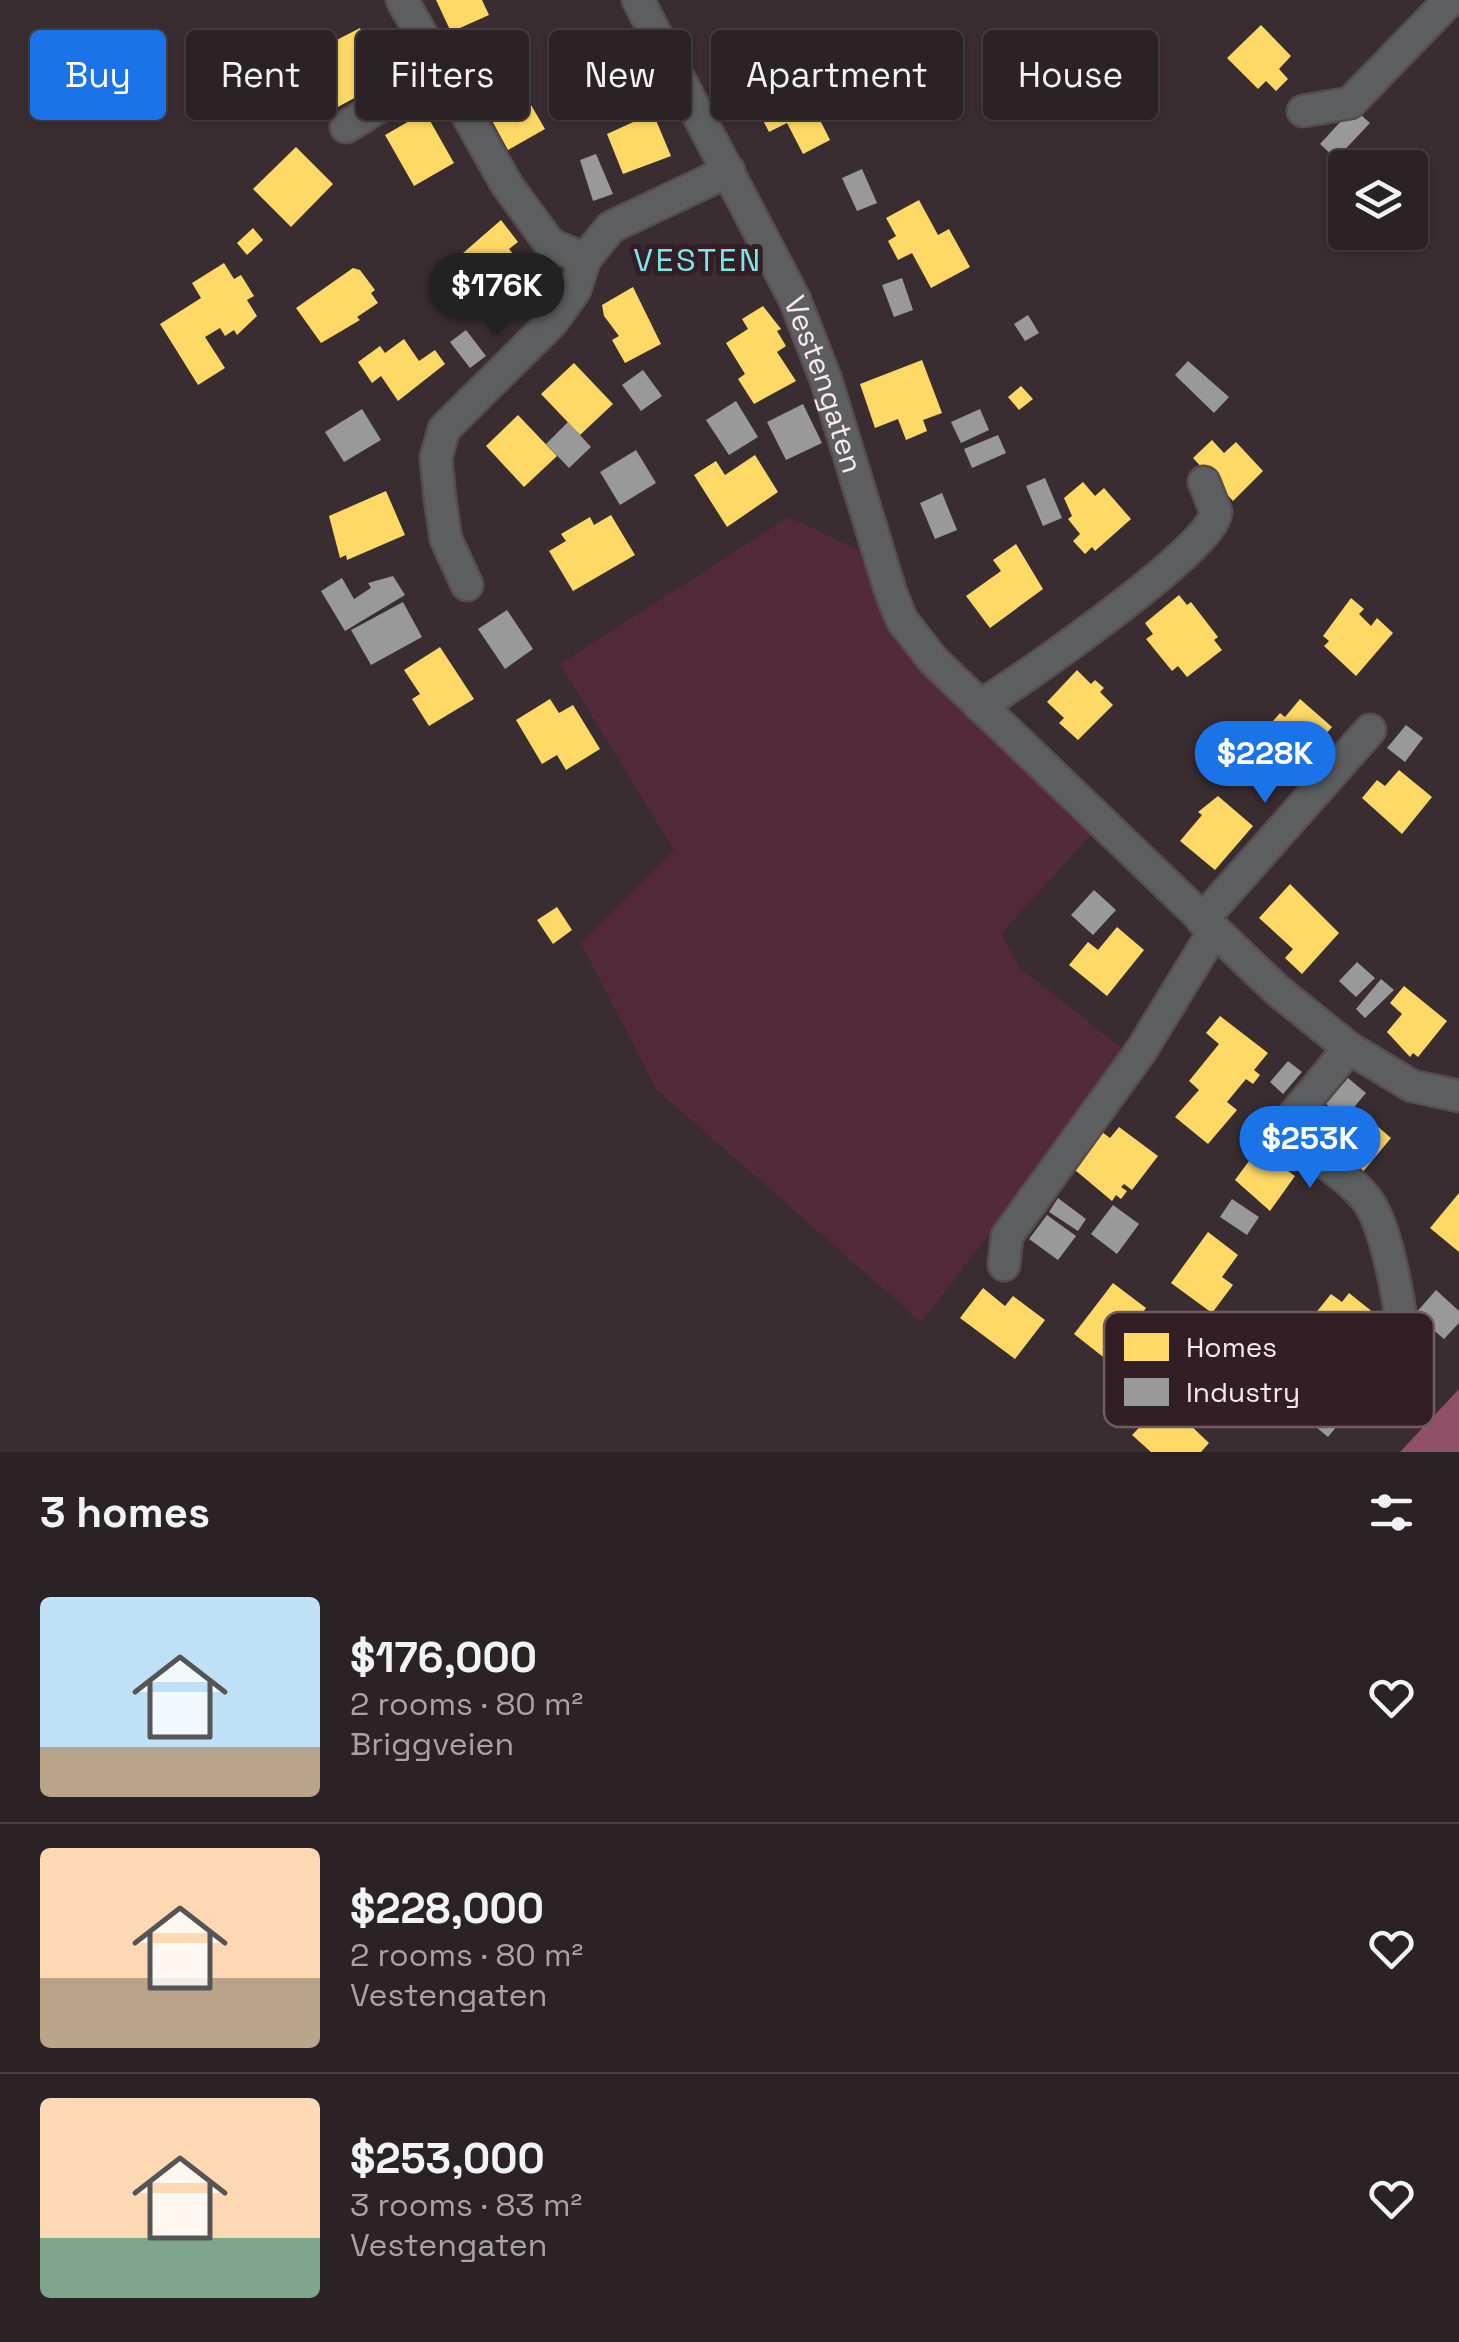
<!DOCTYPE html>
<html lang="en">
<head>
<meta charset="utf-8">
<style>
  :root { --surface:#2b2225; --page:#372f32; --text:#f1f3f6; --muted:#a6a4a7; --line:#473f42; --accent:#1a73e8 }
  body { margin:0; font-family:"Space Grotesk",sans-serif; background:var(--page); color:var(--text); height:100vh; display:flex; flex-direction:column; font-size:38px; white-space:nowrap }
  * { box-sizing:border-box; margin:0 }
  p { font-size:32px; color:var(--muted) }
  .icon { flex:none; width:55px; height:55px; fill:none; stroke:currentColor; stroke-width:2; stroke-linecap:round; stroke-linejoin:round }
  .map { position:relative; height:1452px; overflow:hidden }
  .panel { display:flex; flex-direction:column; background:var(--surface); flex:1 }
  .panel>* { flex:none }
  .guide { position:absolute; left:30px; top:30px; width:1400px; height:90px; display:flex; gap:20px }
  .fabs { position:absolute; left:1328px; top:150px; display:grid; gap:20px }
  .fabs a { display:grid; place-items:center; width:100px; height:100px; border-radius:10px; background:var(--surface); box-shadow:0 2px 8px #0004,0 0 0 2px var(--line); font-size:50px }
  .price { position:absolute; translate:-50% -85px; padding:0 22px; border-radius:35px; background:var(--accent); color:#fff; font-size:32px; line-height:65px; filter:drop-shadow(0 2px 5px #0008) }
  .price::after { content:''; position:absolute; left:50%; top:60px; width:30px; height:22px; margin-left:-15px; background:inherit; clip-path:polygon(0 0,100% 0,50% 100%) }
  .price.active { background:#222; color:#fff }
  ul { padding:0; list-style:none }
  li { display:flex; align-items:center; gap:30px; height:250px; padding:0 40px }
  li+li { border-top:2px solid var(--line) }
  li span { display:grid; place-items:center; flex:none; width:280px; height:200px; border-radius:10px; color:#555 }
  li>.icon { margin-inline-start:auto }
  span .icon { width:120px; height:120px; fill:#fffc; stroke-width:1 }
  li b { font-size:42px }
  h2 { display:flex; justify-content:space-between; align-items:center; height:120px; padding:0 40px; font-size:42px }
  .tag { padding:0 35px; border-radius:10px; background:var(--surface); box-shadow:0 2px 8px #0004,0 0 0 2px var(--line); font-size:35px; line-height:90px }
  .tag.active { background:var(--accent); color:#fff }
  .map>svg:first-child { display:block }
  .green { fill:#522a3b }
  .water { fill:#915069 }
  .homes { fill:#ffd966 }
  .industry { fill:#999 }
  .lines { fill:none; stroke-linecap:round; stroke-linejoin:round }
  .street-casing { stroke:#574c50; stroke-width:35 }
  .street { stroke:#5d5e5f; stroke-width:30 }
  .labels { text-anchor:middle; dominant-baseline:central; stroke-width:10; stroke-linejoin:round; paint-order:stroke }
  .street-label { font-size:30px; fill:#f8e9ee; stroke:#341e26 }
  .neighbourhood-label { font-size:32px; letter-spacing:2.5px; fill:#7ce8e8; stroke:#341e26 }
  .key { fill:#341e26; stroke:#6f5b62; stroke-width:2.5 }
  .key-label { font-size:28px; fill:#f8e9ee }
</style>
</head>
<body>
<div class="map">
<svg width="1459" height="1452" viewBox="0 0 1459 1452">
  <rect width="100%" height="100%" fill="#392d31"/>
  <polygon class="green" points="789,517 881,561 891,593 1094,831 1001,934 1020,968 1130,1055 921,1322 656,1089 581,943 674,850 560,664"/>
  <polygon class="water" points="1459,1389 1459,1452 1400,1452"/>
  <g class="homes">
    <polygon points="436,0 482,0 489,15 451,32"/>
    <polygon points="1261,25 1291,56 1279,69 1288,79 1276,91 1266,81 1258,89 1227,58"/>
    <polygon points="360,28 388,80 334,109 319,82 337,72 323,47"/>
    <polygon points="785,69 810,118 817,114 830,140 803,154 787,123 769,132 746,88"/>
    <polygon points="513,74 545,129 508,150 478,95"/>
    <polygon points="425,112 454,163 414,186 385,135"/>
    <polygon points="653,113 671,156 623,174 607,134"/>
    <polygon points="296,147 333,184 291,227 253,189"/>
    <polygon points="919,200 938,235 949,229 970,267 931,288 912,253 898,260 888,241 896,236 886,218"/>
    <polygon points="501,220 518,242 509,249 532,278 501,302 488,286 481,291 474,283 482,277 463,253"/>
    <polygon points="253,228 263,240 247,255 237,243"/>
    <polygon points="224,263 234,279 241,275 254,296 247,300 257,316 237,335 234,330 225,336 220,328 205,337 225,368 198,385 160,324 201,298 192,283"/>
    <polygon points="353,268 360,270 375,290 371,293 378,303 357,317 360,320 321,343 296,308"/>
    <polygon points="633,287 661,344 625,363 612,340 619,336 604,316 602,305"/>
    <polygon points="763,306 781,329 777,331 786,346 777,352 796,381 754,404 738,379 745,374 726,343 748,329 742,319"/>
    <polygon points="404,339 419,361 435,350 445,364 398,401 381,376 372,383 358,362 380,346 385,353"/>
    <polygon points="922,360 942,413 923,420 927,431 906,440 898,419 875,428 860,384"/>
    <polygon points="574,363 613,404 580,435 541,394"/>
    <polygon points="1021,386 1033,399 1019,410 1008,397"/>
    <polygon points="518,415 557,456 524,487 486,446"/>
    <polygon points="1212,440 1224,453 1236,442 1263,471 1233,501 1193,458"/>
    <polygon points="755,455 778,492 727,527 694,475 716,461 725,475"/>
    <polygon points="1083,482 1095,496 1104,488 1131,519 1095,551 1092,547 1085,554 1073,541 1080,534 1068,519 1072,516 1064,498"/>
    <polygon points="386,491 405,535 347,560 346,555 340,558 329,516"/>
    <polygon points="611,515 635,555 573,591 549,551 566,541 561,534 590,517 594,525"/>
    <polygon points="1016,544 1043,589 990,628 966,596 1001,571 993,560"/>
    <polygon points="1179,595 1187,605 1191,602 1218,637 1214,640 1222,650 1187,677 1178,666 1172,671 1146,639 1153,634 1145,623"/>
    <polygon points="1351,598 1364,609 1359,614 1371,626 1377,618 1393,633 1356,676 1324,646 1329,641 1323,636"/>
    <polygon points="440,647 474,699 429,726 412,699 420,694 404,670"/>
    <polygon points="1077,670 1091,684 1095,680 1104,688 1100,692 1113,705 1078,740 1059,723 1064,718 1047,702"/>
    <polygon points="550,699 559,713 573,705 600,749 566,770 557,755 542,764 516,720"/>
    <polygon points="1300,699 1332,727 1297,768 1265,740 1278,725 1273,721 1280,713 1285,717"/>
    <polygon points="1399,770 1432,797 1402,834 1362,798 1377,780 1385,786"/>
    <polygon points="1218,796 1253,826 1215,870 1180,841 1202,815 1198,812"/>
    <polygon points="1290,884 1339,933 1302,974 1285,958 1293,949 1259,918"/>
    <polygon points="557,907 572,930 553,944 537,920"/>
    <polygon points="1117,927 1144,950 1107,996 1069,965 1088,942 1098,950"/>
    <polygon points="1404,986 1447,1021 1418,1057 1413,1053 1410,1057 1387,1032 1402,1014 1390,1003"/>
    <polygon points="1220,1016 1268,1053 1254,1070 1260,1075 1253,1084 1246,1079 1227,1102 1237,1110 1208,1144 1175,1117 1199,1090 1189,1081 1219,1044 1206,1033"/>
    <polygon points="1355,1113 1359,1116 1362,1113 1391,1138 1362,1173 1332,1147 1340,1139 1333,1132"/>
    <polygon points="1119,1127 1158,1156 1132,1190 1124,1184 1121,1187 1127,1191 1121,1199 1116,1195 1112,1201 1075,1170 1102,1132 1110,1138"/>
    <polygon points="1264,1154 1295,1176 1270,1211 1235,1180 1249,1161 1255,1166"/>
    <polygon points="1459,1193 1459,1252 1430,1228"/>
    <polygon points="1208,1232 1238,1255 1222,1277 1233,1285 1212,1313 1171,1283"/>
    <polygon points="1113,1283 1146,1308 1107,1360 1074,1334"/>
    <polygon points="983,1288 1005,1306 1013,1296 1045,1320 1015,1359 960,1318"/>
    <polygon points="1349,1293 1379,1317 1371,1326 1382,1335 1357,1366 1318,1334 1321,1330 1310,1320 1331,1294 1342,1302"/>
    <polygon points="1165,1401 1209,1443 1201,1452 1151,1452 1132,1435"/>
  </g>
  <g class="industry">
    <polygon points="1353,108 1370,123 1336,159 1320,144"/>
    <polygon points="596,154 613,194 593,201 580,160"/>
    <polygon points="862,169 877,203 857,211 842,178"/>
    <polygon points="902,278 913,310 894,317 882,285"/>
    <polygon points="1028,315 1039,333 1025,341 1014,324"/>
    <polygon points="466,330 486,356 470,368 450,342"/>
    <polygon points="1188,361 1229,397 1214,413 1175,375"/>
    <polygon points="643,370 662,396 641,411 622,385"/>
    <polygon points="736,401 758,437 729,455 706,420"/>
    <polygon points="803,404 822,443 786,460 767,422"/>
    <polygon points="362,409 381,440 344,462 325,432"/>
    <polygon points="980,409 989,430 961,443 951,422"/>
    <polygon points="568,422 591,447 569,468 546,444"/>
    <polygon points="998,435 1006,453 972,468 964,449"/>
    <polygon points="636,450 656,483 620,505 600,472"/>
    <polygon points="1045,478 1062,518 1043,526 1026,486"/>
    <polygon points="942,493 957,530 935,539 920,503"/>
    <polygon points="393,576 405,595 345,631 321,591 342,578 354,599 371,588 368,583"/>
    <polygon points="403,602 422,637 371,665 351,630"/>
    <polygon points="507,610 533,649 505,669 478,629"/>
    <polygon points="1406,725 1423,738 1405,762 1387,748"/>
    <polygon points="1094,890 1116,910 1093,935 1071,915"/>
    <polygon points="1357,962 1375,978 1356,997 1339,981"/>
    <polygon points="1381,979 1394,990 1365,1018 1356,1009"/>
    <polygon points="1288,1061 1302,1072 1283,1094 1270,1082"/>
    <polygon points="1348,1078 1366,1093 1344,1119 1326,1104"/>
    <polygon points="1315,1120 1337,1138 1326,1152 1304,1133"/>
    <polygon points="1058,1198 1086,1219 1078,1231 1049,1212"/>
    <polygon points="1232,1199 1259,1217 1247,1235 1220,1217"/>
    <polygon points="1113,1205 1139,1224 1117,1254 1091,1234"/>
    <polygon points="1047,1215 1076,1236 1058,1260 1029,1239"/>
    <polygon points="1436,1290 1459,1311 1459,1323 1444,1339 1415,1314"/>
    <polygon points="1328,1400 1346,1415 1328,1437 1310,1422"/>
  </g>
  <g class="lines">
    <g class="street-casing">
      <g id="street">
        <polyline points="402,0 507,185 550,244 585,259"/>
        <path id="s1" d="M638 0 795 300 826 380 891 593 902 620 933 660 1277 990 1349 1048 1412 1086 1459 1096"/>
        <polyline points="1303,111 1350,103 1450,0"/>
        <polyline points="346,127 440,69"/>
        <polyline points="467,585 446,539 440,499 436,458 444,429 552,322 575,290 585,259 611,227 729,171"/>
        <path d="M980 706C1018 683 1216 546 1216 512L1204 482"/>
        <polyline points="1202,920 1370,730"/>
        <path d="M1349 1048 1294 1115 1296 1138C1318 1161 1354 1178 1371 1206 1391 1241 1406 1333 1405 1373"/>
        <polyline points="1004,1265 1007,1236 1141,1051 1214,931"/>
      </g>
    </g>
    <use href="#street" class="street"/>
  </g>
  <g class="labels">
    <g class="street-label">
      <text stroke="none"><textPath href="#s1" startOffset="428">Vestengaten</textPath></text>
    </g>
    <g class="neighbourhood-label">
      <text x="698" y="260">VESTEN</text>
    </g>
  </g>
  <rect x="1104" y="1312" width="330" height="115" rx="15" class="key"/>
  <rect x="1124" y="1333" width="45" height="28" fill="#ffd966"/>
  <rect x="1124" y="1378" width="45" height="28" fill="#999"/>
  <g class="key-label">
    <text x="1186" y="1357">Homes</text>
    <text x="1186" y="1402">Industry</text>
  </g>
</svg>
<div class="fabs">
<a><svg class="icon" aria-label="layers" viewBox="0 0 24 24"><path d="M12 4l9 5-9 5-9-5zM3 14l9 5 9-5"/></svg></a>
</div>
<b class="price active" style="left:497px;top:338px">$176K</b>
<b class="price" style="left:1265px;top:806px">$228K</b>
<b class="price" style="left:1310px;top:1191px">$253K</b>
<div class="guide">
<a class="tag active">Buy</a>
<a class="tag">Rent</a>
<a class="tag">Filters</a>
<a class="tag">New</a>
<a class="tag">Apartment</a>
<a class="tag">House</a>
</div>
</div>
<section class="panel">
<h2>3 homes<svg class="icon" aria-label="filters" viewBox="0 0 24 24"><path d="M4 7h16M4 17h16"/><circle cx="9" cy="7" r="2"/><circle cx="15" cy="17" r="2"/></svg></h2>
<ul>
<li><span style="background:linear-gradient(#bfe0f5 75%,#b9a48a 0)"><svg class="icon" aria-label="home" viewBox="0 0 24 24"><path d="M3 11l9-7 9 7M6 9v11h12V9"/></svg></span><div><b>$176,000</b><p>2 rooms · 80 m²</p><p>Briggveien</p></div><svg class="icon" aria-label="heart" viewBox="0 0 24 24"><path d="M12 20l-8-8c-3-5 5-10 8-4 3-6 11-1 8 4z"/></svg></li>
<li><span style="background:linear-gradient(#ffd9b3 65%,#b9a48a 0)"><svg class="icon" aria-label="home" viewBox="0 0 24 24"><path d="M3 11l9-7 9 7M6 9v11h12V9"/></svg></span><div><b>$228,000</b><p>2 rooms · 80 m²</p><p>Vestengaten</p></div><svg class="icon" aria-label="heart" viewBox="0 0 24 24"><path d="M12 20l-8-8c-3-5 5-10 8-4 3-6 11-1 8 4z"/></svg></li>
<li><span style="background:linear-gradient(#ffd9b3 70%,#7fa58c 0)"><svg class="icon" aria-label="home" viewBox="0 0 24 24"><path d="M3 11l9-7 9 7M6 9v11h12V9"/></svg></span><div><b>$253,000</b><p>3 rooms · 83 m²</p><p>Vestengaten</p></div><svg class="icon" aria-label="heart" viewBox="0 0 24 24"><path d="M12 20l-8-8c-3-5 5-10 8-4 3-6 11-1 8 4z"/></svg></li>
</ul>
</section>
</body>
</html>
